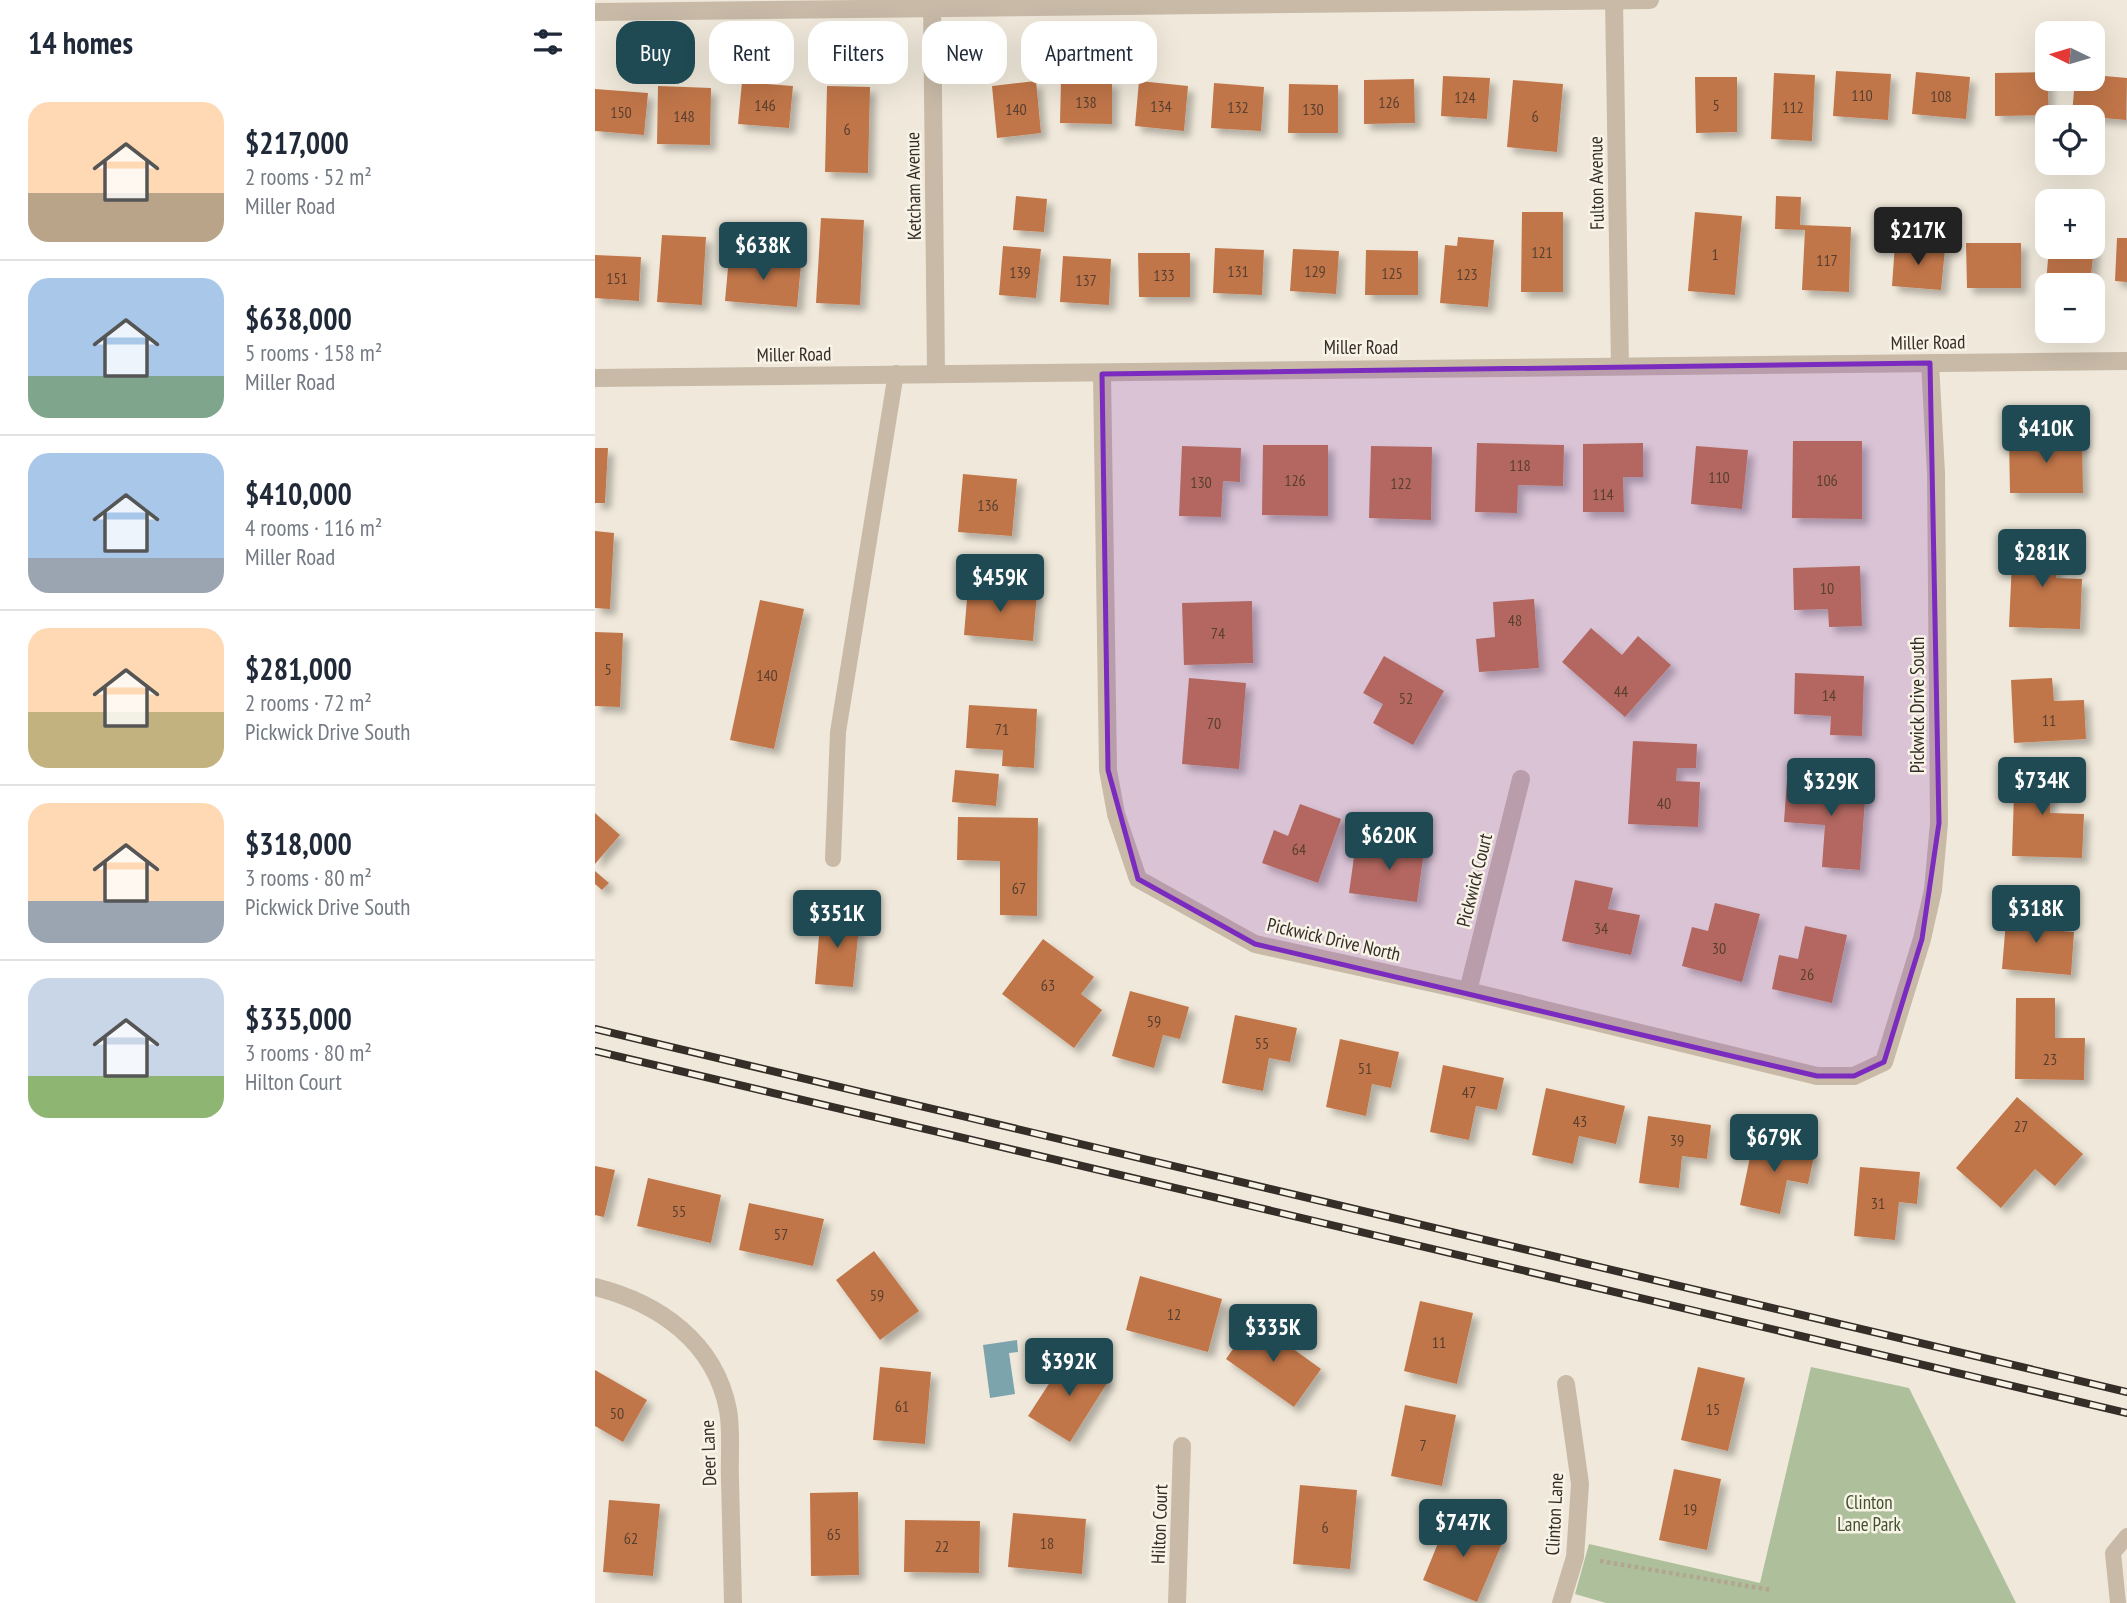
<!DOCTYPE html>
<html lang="en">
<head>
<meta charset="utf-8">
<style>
  :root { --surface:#fff; --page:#f2f2f3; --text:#1f2937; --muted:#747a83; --line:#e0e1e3; --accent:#1f4a54 }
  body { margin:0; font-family:"PT Sans Narrow",sans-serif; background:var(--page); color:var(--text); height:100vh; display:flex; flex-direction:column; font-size:26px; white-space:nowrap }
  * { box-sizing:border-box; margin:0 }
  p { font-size:23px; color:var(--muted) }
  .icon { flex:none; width:38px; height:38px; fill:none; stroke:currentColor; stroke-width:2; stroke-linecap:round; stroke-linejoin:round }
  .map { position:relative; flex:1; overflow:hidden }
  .details { display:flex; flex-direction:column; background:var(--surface); width:595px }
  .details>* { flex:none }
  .guide { position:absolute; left:21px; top:21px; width:665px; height:63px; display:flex; gap:14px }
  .needle { width:46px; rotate:275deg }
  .buttons { position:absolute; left:1440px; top:21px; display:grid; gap:14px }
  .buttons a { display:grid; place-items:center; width:70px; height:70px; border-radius:14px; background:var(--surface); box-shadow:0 7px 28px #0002; font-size:35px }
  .price { position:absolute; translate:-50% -60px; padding:0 16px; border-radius:7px; background:var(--accent); color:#fff; font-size:23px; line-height:46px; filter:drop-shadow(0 2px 4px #0008) }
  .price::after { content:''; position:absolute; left:50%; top:42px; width:21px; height:16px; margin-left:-10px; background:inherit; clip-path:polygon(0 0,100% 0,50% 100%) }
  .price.active { background:#222; color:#fff }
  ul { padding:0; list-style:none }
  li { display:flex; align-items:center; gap:21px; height:175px; padding:0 28px }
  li+li { border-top:2px solid var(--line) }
  li span { display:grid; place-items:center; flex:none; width:196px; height:140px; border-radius:21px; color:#555 }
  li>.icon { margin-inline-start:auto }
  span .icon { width:84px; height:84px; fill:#fffc; stroke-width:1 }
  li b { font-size:30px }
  h2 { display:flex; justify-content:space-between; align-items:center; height:84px; padding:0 28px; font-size:30px }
  .chip { padding:0 24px; border-radius:21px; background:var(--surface); box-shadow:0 7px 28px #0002; font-size:24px; line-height:63px }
  .chip.active { background:var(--accent); color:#fff }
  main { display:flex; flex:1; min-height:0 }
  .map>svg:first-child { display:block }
  .green { fill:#aebf9b }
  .water { fill:#7ba4ac }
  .building { fill:#c17648; filter:url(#shadow) }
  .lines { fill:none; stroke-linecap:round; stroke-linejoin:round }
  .path { stroke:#b4a591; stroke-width:4.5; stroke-dasharray:3.5 3.5; stroke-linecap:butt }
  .lane { stroke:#c8baa7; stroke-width:16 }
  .street { stroke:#c8baa7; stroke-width:18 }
  .rail-casing { stroke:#352d27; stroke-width:8 }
  .rail { stroke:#f8f3e7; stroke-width:5; stroke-dasharray:16; stroke-linecap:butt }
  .marked { fill:#7b2cbf; fill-opacity:0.2; stroke:#7b2cbf; stroke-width:5; stroke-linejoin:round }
  .labels { text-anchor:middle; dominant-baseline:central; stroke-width:5; stroke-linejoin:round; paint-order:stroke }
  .number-label { font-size:16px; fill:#583f2f }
  .street-label { font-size:19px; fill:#352d27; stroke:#f8f3e7 }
  .park-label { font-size:19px; fill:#3f522c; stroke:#f8f3e7 }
</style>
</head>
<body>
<main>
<section class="details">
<h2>14 homes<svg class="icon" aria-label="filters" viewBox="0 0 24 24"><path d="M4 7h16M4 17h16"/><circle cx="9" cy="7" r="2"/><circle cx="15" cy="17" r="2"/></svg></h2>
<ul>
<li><span style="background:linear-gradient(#ffd9b3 65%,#b9a48a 0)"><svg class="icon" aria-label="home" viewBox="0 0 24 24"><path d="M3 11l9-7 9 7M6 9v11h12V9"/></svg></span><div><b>$217,000</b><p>2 rooms · 52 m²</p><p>Miller Road</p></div></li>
<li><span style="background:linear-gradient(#a9c7e8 70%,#7fa58c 0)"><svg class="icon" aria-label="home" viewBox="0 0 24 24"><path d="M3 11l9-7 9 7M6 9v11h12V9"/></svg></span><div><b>$638,000</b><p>5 rooms · 158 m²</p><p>Miller Road</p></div></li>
<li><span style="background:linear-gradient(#a9c7e8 75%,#9aa5b1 0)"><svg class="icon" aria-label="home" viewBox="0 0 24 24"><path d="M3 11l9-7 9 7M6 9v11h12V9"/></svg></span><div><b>$410,000</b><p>4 rooms · 116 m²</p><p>Miller Road</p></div></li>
<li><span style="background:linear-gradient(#ffd9b3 60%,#c2b280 0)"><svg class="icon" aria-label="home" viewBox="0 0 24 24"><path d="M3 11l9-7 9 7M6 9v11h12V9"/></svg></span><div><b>$281,000</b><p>2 rooms · 72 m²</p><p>Pickwick Drive South</p></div></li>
<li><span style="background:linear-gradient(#ffd9b3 70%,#9aa5b1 0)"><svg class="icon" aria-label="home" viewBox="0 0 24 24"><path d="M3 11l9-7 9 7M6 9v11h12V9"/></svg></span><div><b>$318,000</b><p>3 rooms · 80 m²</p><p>Pickwick Drive South</p></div></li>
<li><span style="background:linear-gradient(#c9d6e8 70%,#8fb573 0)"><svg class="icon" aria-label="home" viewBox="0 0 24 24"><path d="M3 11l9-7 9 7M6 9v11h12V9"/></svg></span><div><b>$335,000</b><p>3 rooms · 80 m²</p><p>Hilton Court</p></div></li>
</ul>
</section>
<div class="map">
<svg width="1532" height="1603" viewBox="0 0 1532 1603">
  <defs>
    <filter id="shadow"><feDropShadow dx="6" dy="6" stdDeviation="3.5" flood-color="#0004"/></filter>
  </defs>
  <rect width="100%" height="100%" fill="#f0e9db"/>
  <polygon class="green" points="1216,1367 1314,1388 1421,1603 1011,1603 980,1594 994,1544 1165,1583"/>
  <polygon class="water" points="422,1340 423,1352 414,1353 420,1394 395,1398 388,1345"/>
  <g class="building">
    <polygon points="1241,71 1296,74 1293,120 1238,116"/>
    <polygon points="1321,72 1375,77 1371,119 1317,114"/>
    <polygon points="1452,72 1454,115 1400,116 1400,73"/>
    <polygon points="1179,73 1220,75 1217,141 1176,139"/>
    <polygon points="1498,75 1532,78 1531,120 1477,115 1480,79 1498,79"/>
    <polygon points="848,76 895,78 892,119 846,116"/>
    <polygon points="1100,77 1142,77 1142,132 1101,133"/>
    <polygon points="819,79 820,123 769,124 769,80"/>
    <polygon points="466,80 517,81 517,124 465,123"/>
    <polygon points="918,80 968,84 962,152 912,147"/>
    <polygon points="441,81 446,133 402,138 397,86"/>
    <polygon points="544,81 593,86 589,131 540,126"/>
    <polygon points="147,82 198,86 194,128 143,124"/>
    <polygon points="619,83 669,87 666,131 616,128"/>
    <polygon points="694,84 743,85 743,133 693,133"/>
    <polygon points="63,86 116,88 115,145 62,144"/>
    <polygon points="232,86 275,87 273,173 230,172"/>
    <polygon points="0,89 53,93 49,135 0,131"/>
    <polygon points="421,196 452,199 449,232 418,230"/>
    <polygon points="1181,196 1206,197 1205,225 1256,227 1254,292 1207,290 1210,230 1180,229"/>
    <polygon points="927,212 968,212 968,292 926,292"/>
    <polygon points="1100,212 1147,216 1140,295 1093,291"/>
    <polygon points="226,218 269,220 265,305 221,303"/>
    <polygon points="67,235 111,237 107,305 62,302"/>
    <polygon points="863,237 899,240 893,307 845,303 850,245 862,246"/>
    <polygon points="1522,238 1532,238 1532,282 1520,281"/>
    <polygon points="1371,243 1426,243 1426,288 1372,288"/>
    <polygon points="1300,244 1350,249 1346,290 1297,286"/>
    <polygon points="408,246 446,249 441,298 404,295"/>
    <polygon points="1454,247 1499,247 1495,285 1451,284"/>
    <polygon points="620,248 669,250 667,295 618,293"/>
    <polygon points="698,249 744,251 741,294 695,291"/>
    <polygon points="771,250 823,251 823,295 770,295"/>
    <polygon points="543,253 595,253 595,297 544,297"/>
    <polygon points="0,255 46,257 44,301 0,298"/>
    <polygon points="468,256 516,259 514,305 465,302"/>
    <polygon points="134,257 206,264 202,307 130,301"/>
    <polygon points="1414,437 1487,437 1488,493 1415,493"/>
    <polygon points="1198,441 1267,441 1267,519 1197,518"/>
    <polygon points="882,443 969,445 968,486 923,485 922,513 880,512"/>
    <polygon points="1048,443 1048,477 1028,477 1029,512 988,512 988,444"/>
    <polygon points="668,445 733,445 733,516 667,515"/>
    <polygon points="587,446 646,448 645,482 628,481 626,517 584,516"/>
    <polygon points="776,446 837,447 836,520 774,518"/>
    <polygon points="1101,446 1153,450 1147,509 1096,504"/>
    <polygon points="0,448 13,448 10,503 0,503"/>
    <polygon points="368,474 422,479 417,536 363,532"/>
    <polygon points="0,531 19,533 15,609 0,608"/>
    <polygon points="1418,539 1463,541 1461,578 1487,579 1485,629 1414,627"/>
    <polygon points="1265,566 1267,626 1234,627 1233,609 1199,610 1198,568"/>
    <polygon points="373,587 442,593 438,641 369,635"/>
    <polygon points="939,599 944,668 884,672 881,639 900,637 898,602"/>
    <polygon points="165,600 209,609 179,749 135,740"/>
    <polygon points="657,601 658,663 589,665 587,603"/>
    <polygon points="996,628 1027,655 1043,636 1076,665 1030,717 967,662"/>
    <polygon points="0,632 28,633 25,707 0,706"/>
    <polygon points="789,656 849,691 818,745 778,723 788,704 768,693"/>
    <polygon points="1200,673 1269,676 1267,736 1235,735 1236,716 1199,714"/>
    <polygon points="594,678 651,683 644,769 587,764"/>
    <polygon points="1457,678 1459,701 1489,700 1491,739 1419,743 1416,680"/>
    <polygon points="374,705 442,709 439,768 407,766 408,750 371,748"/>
    <polygon points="1038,741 1102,744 1101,768 1082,768 1081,781 1105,782 1103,827 1033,824"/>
    <polygon points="1420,762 1456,763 1455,813 1489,814 1487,858 1417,856"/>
    <polygon points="360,770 404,774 401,806 357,802"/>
    <polygon points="1192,780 1271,785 1265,870 1227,867 1230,825 1189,822"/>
    <polygon points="705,804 746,819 723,883 667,863 679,830 693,836"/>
    <polygon points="0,813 25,835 0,864"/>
    <polygon points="363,817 443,818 442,916 405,915 405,861 362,860"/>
    <polygon points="798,838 830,843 822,902 754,893 760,850 796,855"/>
    <polygon points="0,871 14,883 7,890 0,884"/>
    <polygon points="980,880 1018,888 1013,909 1045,915 1036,955 967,941"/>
    <polygon points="1120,903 1165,914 1147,982 1087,966 1097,927 1113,931"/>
    <polygon points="1412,909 1445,911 1443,929 1479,932 1476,975 1407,969"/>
    <polygon points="226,913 265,916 258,987 220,984"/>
    <polygon points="1210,926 1252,935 1237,1003 1177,989 1184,955 1203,959"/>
    <polygon points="448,939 499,977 486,994 507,1010 479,1048 407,994"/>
    <polygon points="535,991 594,1007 585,1039 568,1035 559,1068 517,1056"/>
    <polygon points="1421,998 1460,998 1460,1038 1490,1038 1489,1080 1420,1079"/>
    <polygon points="640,1015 702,1028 695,1062 674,1058 668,1091 627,1083"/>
    <polygon points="745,1039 804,1052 796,1088 777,1084 771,1116 731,1107"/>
    <polygon points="848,1065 909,1078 902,1110 881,1106 874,1140 835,1132"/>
    <polygon points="951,1088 1030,1106 1021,1144 984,1136 978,1164 937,1155"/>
    <polygon points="1422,1097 1488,1154 1460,1186 1440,1169 1406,1208 1361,1168"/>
    <polygon points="1053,1116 1116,1125 1112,1159 1087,1156 1084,1188 1044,1183"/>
    <polygon points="1159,1138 1220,1152 1213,1184 1192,1180 1185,1214 1145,1205"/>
    <polygon points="0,1166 20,1170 9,1217 0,1215"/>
    <polygon points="1265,1167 1325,1172 1322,1204 1304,1202 1300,1240 1259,1236"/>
    <polygon points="53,1178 126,1195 116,1243 42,1226"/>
    <polygon points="154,1203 229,1219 218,1266 144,1250"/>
    <polygon points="279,1251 324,1311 285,1340 241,1280"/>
    <polygon points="545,1276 627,1299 613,1352 531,1330"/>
    <polygon points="825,1301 878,1313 862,1384 809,1371"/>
    <polygon points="658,1320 726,1369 699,1407 631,1359"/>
    <polygon points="474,1353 514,1380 475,1442 433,1416"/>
    <polygon points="285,1367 336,1372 330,1444 278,1440"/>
    <polygon points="1103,1367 1150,1378 1133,1451 1086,1440"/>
    <polygon points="0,1370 52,1400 28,1442 0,1426"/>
    <polygon points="810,1405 861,1415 847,1486 796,1476"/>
    <polygon points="1079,1469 1126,1479 1112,1550 1064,1540"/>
    <polygon points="705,1485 762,1490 755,1569 698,1564"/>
    <polygon points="263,1492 264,1575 216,1576 215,1493"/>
    <polygon points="14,1500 65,1504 58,1576 8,1572"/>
    <polygon points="418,1513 491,1519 487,1574 413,1567"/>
    <polygon points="854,1516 909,1539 882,1602 828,1580"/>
    <polygon points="310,1520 385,1521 384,1573 309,1572"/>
  </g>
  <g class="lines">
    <polyline class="path" points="1005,1561 1176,1590"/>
    <g class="lane">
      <polyline points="238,859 243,732 301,373"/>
      <polyline points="1523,1603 1518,1553 1532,1536"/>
    </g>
    <g class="street">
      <polyline points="337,0 341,373"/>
      <polyline points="1019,0 1025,366"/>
      <polyline points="0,12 1055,0"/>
      <polyline points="507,374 513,770 521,814 543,879 660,944 873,991 1222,1076 1259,1076 1289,1062 1327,939 1338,890 1344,823 1341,473 1335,363"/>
      <polyline points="0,378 1532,361"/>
      <polyline points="873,991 926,779"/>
      <path d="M0 1287C64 1303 120 1342 133 1410 137 1432 134 1457 135 1480 136 1521 137 1562 138 1603"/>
      <polyline points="582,1603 587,1446"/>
      <polyline points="966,1603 980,1557 985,1484 971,1384"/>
    </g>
    <g class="rail-casing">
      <g id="rail">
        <polyline points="0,1029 1532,1392"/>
        <polyline points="0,1051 1532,1413"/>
      </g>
    </g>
    <use href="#rail" class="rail"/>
  </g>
  <path class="marked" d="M1335 363 1344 823 1327 939 1289 1062 1259 1076H1222L660 944 543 879 513 770 507 374Z"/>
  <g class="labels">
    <g class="number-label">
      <text x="1267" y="95">110</text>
      <text x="1346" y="96">108</text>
      <text x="870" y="97">124</text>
      <text x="491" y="102">138</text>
      <text x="794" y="102">126</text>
      <text x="170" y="105">146</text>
      <text x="1121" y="105">5</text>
      <text x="566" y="106">134</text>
      <text x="643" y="107">132</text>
      <text x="1198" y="107">112</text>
      <text x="421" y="109">140</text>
      <text x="718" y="109">130</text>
      <text x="26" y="112">150</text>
      <text x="89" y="116">148</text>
      <text x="940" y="116">6</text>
      <text x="252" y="129">6</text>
      <text x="947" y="252">121</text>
      <text x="1120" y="254">1</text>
      <text x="1232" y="260">117</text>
      <text x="643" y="271">131</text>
      <text x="720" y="271">129</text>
      <text x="425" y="272">139</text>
      <text x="797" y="273">125</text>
      <text x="872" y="274">123</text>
      <text x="569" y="275">133</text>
      <text x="22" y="278">151</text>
      <text x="491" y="280">137</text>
      <text x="925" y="465">118</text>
      <text x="1124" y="477">110</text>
      <text x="700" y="480">126</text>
      <text x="1232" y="480">106</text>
      <text x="606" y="482">130</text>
      <text x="806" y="483">122</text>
      <text x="1008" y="494">114</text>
      <text x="393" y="505">136</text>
      <text x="1232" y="588">10</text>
      <text x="920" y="620">48</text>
      <text x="623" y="633">74</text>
      <text x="13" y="669">5</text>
      <text x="172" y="675">140</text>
      <text x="1026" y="691">44</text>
      <text x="1234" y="695">14</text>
      <text x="811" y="698">52</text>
      <text x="1454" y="720">11</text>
      <text x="619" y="723">70</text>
      <text x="407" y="729">71</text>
      <text x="1069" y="803">40</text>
      <text x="704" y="849">64</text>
      <text x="424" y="888">67</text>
      <text x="1006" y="928">34</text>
      <text x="1124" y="948">30</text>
      <text x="1212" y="974">26</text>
      <text x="453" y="985">63</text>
      <text x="559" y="1021">59</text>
      <text x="667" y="1043">55</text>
      <text x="1455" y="1059">23</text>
      <text x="770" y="1068">51</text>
      <text x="874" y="1092">47</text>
      <text x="985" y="1121">43</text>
      <text x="1426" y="1126">27</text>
      <text x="1082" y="1140">39</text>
      <text x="1283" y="1203">31</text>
      <text x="84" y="1211">55</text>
      <text x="186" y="1234">57</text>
      <text x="282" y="1295">59</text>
      <text x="579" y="1314">12</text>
      <text x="844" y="1342">11</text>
      <text x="307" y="1406">61</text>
      <text x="1118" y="1409">15</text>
      <text x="22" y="1413">50</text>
      <text x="828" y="1445">7</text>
      <text x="1095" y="1509">19</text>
      <text x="730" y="1527">6</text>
      <text x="239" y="1534">65</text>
      <text x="36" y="1538">62</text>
      <text x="452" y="1543">18</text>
      <text x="347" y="1546">22</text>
    </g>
    <g class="street-label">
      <text transform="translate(1001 183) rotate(-91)">Fulton Avenue</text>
      <text transform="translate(318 186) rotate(-91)">Ketcham Avenue</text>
      <text transform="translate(1333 342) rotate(-1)">Miller Road</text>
      <text x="766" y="347">Miller Road</text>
      <text transform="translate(199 354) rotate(-1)">Miller Road</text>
      <text transform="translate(1322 705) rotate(-90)">Pickwick Drive South</text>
      <text transform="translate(879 880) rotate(-76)">Pickwick Court</text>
      <text transform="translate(739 939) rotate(13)">Pickwick Drive North</text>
      <text transform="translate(113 1453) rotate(-92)">Deer Lane</text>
      <text transform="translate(959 1514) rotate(-87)">Clinton Lane</text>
      <text transform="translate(564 1524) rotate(-88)">Hilton Court</text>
    </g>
    <g class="park-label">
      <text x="1274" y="1502">Clinton<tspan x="1274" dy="22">Lane Park</tspan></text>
    </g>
  </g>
</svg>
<div class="buttons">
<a><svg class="needle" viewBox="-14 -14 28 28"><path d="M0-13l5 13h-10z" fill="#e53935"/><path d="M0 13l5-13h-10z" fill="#747a83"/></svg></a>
<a><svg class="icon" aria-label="locate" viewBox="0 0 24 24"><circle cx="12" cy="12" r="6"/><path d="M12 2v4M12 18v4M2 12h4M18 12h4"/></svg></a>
<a>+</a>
<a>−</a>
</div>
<b class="price active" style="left:1323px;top:267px">$217K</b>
<b class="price" style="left:168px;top:282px">$638K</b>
<b class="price" style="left:1451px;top:465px">$410K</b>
<b class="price" style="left:1447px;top:589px">$281K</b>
<b class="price" style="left:405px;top:614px">$459K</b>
<b class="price" style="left:1447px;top:817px">$734K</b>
<b class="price" style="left:1236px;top:818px">$329K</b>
<b class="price" style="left:794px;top:872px">$620K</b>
<b class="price" style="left:1441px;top:945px">$318K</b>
<b class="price" style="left:242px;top:950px">$351K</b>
<b class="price" style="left:1179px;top:1174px">$679K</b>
<b class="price" style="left:678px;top:1364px">$335K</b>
<b class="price" style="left:474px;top:1398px">$392K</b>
<b class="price" style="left:868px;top:1559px">$747K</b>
<div class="guide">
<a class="chip active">Buy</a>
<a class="chip">Rent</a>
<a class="chip">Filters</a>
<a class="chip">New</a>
<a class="chip">Apartment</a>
</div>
</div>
</main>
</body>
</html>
